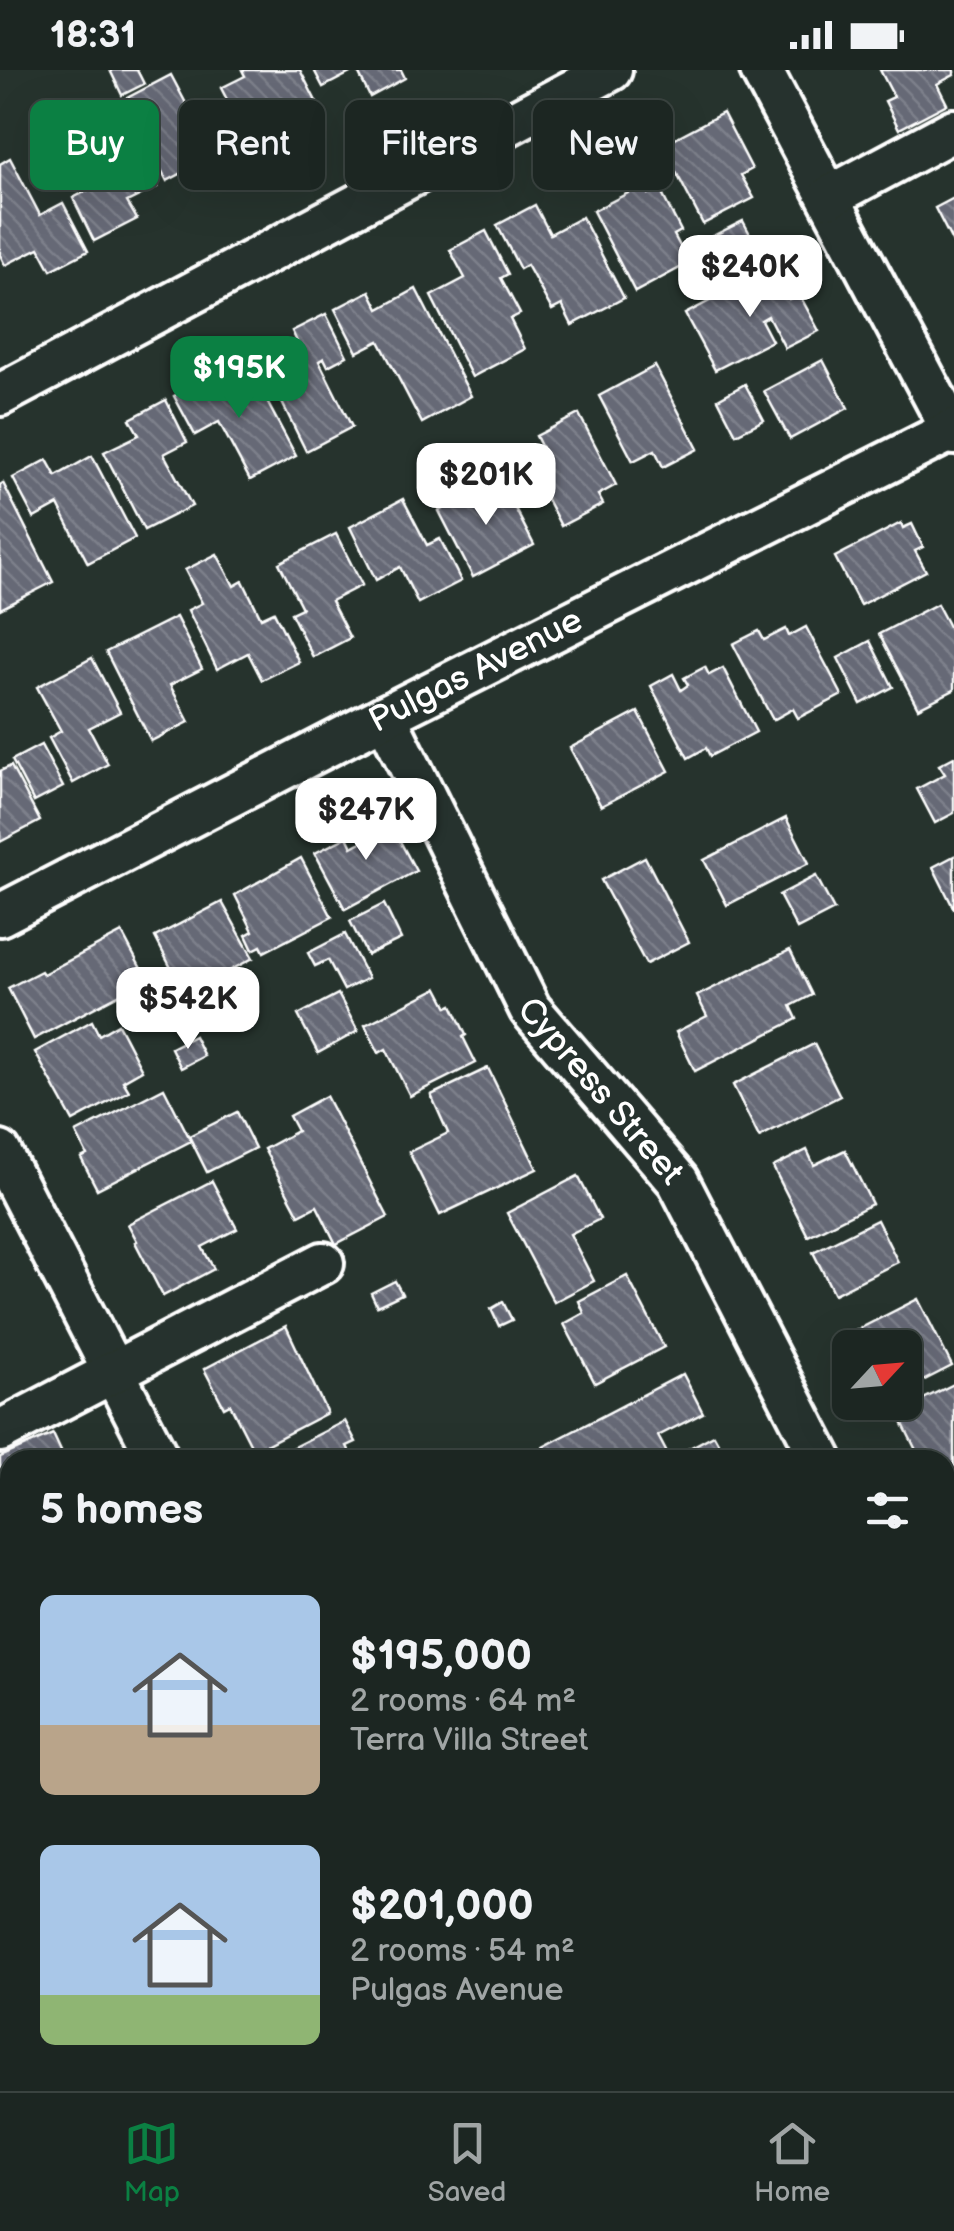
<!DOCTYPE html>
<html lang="en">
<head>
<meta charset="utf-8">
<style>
  :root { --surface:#1c2622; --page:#252e2a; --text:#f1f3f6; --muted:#a0a5a5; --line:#3a4340; --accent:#0b8043 }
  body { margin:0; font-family:"Balsamiq Sans",sans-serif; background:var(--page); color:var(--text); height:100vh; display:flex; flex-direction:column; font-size:38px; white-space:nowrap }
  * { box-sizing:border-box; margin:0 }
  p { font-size:32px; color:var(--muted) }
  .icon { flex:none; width:55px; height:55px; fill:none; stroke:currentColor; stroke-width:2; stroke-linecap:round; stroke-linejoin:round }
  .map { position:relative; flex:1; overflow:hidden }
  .drawer { position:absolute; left:0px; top:1380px; width:955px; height:642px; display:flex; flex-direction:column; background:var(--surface); border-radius:30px 30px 0 0; box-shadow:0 10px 40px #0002,0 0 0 2px var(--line) }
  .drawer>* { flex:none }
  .guide { position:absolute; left:30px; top:30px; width:895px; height:90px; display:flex; gap:20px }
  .needle { width:65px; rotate:64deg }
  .fabs { position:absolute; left:832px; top:1260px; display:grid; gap:20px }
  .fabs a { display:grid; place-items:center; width:90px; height:90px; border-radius:15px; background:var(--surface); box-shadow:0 10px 40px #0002,0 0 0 2px var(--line); font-size:50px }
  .price { position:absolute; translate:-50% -85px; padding:0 22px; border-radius:20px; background:#fff; color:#222; font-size:32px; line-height:65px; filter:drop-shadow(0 2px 5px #0008) }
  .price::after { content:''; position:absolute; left:50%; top:60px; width:30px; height:22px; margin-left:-15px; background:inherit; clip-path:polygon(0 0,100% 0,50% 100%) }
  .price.active { background:var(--accent); color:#fff }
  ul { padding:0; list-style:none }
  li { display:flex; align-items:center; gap:30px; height:250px; padding:0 40px }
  li span { display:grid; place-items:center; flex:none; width:280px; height:200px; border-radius:15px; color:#555 }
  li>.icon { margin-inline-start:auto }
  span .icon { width:120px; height:120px; fill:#fffc; stroke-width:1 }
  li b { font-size:42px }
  h2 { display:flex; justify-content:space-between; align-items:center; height:120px; padding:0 40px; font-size:42px }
  .tag { padding:0 35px; border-radius:15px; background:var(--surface); box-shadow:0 10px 40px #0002,0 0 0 2px var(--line); font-size:35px; line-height:90px }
  .tag.active { background:var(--accent); color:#fff }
  .status { display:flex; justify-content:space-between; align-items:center; height:70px; padding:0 50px; background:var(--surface); direction:ltr }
  .status svg { height:28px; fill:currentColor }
  .menu { display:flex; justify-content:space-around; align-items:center; height:140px; border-top:2px solid var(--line); background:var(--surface); font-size:28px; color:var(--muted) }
  .menu a { display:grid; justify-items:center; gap:5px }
  .menu .active { color:var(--accent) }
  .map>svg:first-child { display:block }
  .building { fill:url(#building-back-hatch); stroke:#fff; stroke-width:2.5 }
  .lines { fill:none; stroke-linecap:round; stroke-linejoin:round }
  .minor-casing { stroke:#fff; stroke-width:48 }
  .minor { stroke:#26332d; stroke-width:40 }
  .labels { text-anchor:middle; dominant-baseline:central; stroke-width:8; stroke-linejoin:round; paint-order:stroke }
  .street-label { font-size:35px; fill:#fff; stroke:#26332d }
</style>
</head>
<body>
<div class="status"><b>18:31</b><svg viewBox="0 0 49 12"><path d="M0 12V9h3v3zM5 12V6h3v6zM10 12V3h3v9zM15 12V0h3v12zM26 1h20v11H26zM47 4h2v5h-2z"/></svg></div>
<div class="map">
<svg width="954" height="2021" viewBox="0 0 954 2021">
  <defs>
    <pattern id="building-back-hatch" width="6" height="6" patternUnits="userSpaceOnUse" patternTransform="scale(2.5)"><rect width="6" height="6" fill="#666976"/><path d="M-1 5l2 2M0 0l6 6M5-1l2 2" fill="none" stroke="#7d808b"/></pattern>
  </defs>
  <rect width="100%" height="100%" fill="#26332d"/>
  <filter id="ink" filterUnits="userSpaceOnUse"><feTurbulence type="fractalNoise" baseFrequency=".01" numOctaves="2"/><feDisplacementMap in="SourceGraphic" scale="20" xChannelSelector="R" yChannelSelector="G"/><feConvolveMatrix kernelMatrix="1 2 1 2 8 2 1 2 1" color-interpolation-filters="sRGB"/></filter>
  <g filter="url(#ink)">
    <g class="building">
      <polygon points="110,0 137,0 144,14 122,25"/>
      <polygon points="242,0 300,0 321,41 287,59 291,67 256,85 221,18 245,6"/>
      <polygon points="314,0 356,0 323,17"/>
      <polygon points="357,0 401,0 405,8 370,27"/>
      <polygon points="880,0 954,0 954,5 937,14 947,34 899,59 885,31 894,27"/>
      <polygon points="171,5 198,56 210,50 213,56 224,50 246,92 212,110 203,92 167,111 125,29"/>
      <polygon points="115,33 157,117 127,132 137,149 94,171 73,128 96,116 66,58"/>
      <polygon points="723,43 752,99 741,105 754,128 703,154 662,75"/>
      <polygon points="10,88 40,145 63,133 88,181 51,200 39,178 5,195 0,185 0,94"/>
      <polygon points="644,115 648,124 659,118 681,161 674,165 689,193 635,222 593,141"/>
      <polygon points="954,128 954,175 935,138"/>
      <polygon points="535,135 550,164 582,147 624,228 572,255 562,235 552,240 527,195 520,199 497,155"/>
      <polygon points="743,151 766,194 727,214 705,170"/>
      <polygon points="486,161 508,204 501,208 520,244 510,249 525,279 472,307 431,226 465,208 450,180"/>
      <polygon points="773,198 789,229 799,224 819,261 785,278 768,246 761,250 772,271 715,300 685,244"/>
      <polygon points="416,219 471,326 422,353 379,271 357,282 335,239 370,221 379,239"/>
      <polygon points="326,244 347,286 328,296 324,288 319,291 352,357 306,381 264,296 292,282 293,283 301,280 292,261"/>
      <polygon points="823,290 848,338 790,369 764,321"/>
      <polygon points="655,296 698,379 663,397 655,380 633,391 599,326"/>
      <polygon points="249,298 296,386 250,410 219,352 195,365 174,326 209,308 213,318"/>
      <polygon points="745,314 764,350 736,364 718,329"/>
      <polygon points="166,330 187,372 164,384 192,436 144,460 104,382 139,365 130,349"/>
      <polygon points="579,344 616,415 598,425 603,434 561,456 529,395 546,386 536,366"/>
      <polygon points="92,386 135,468 88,493 58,435 34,448 13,408 47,390 56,406"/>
      <polygon points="500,409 534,475 473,507 439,441"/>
      <polygon points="3,413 53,512 0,539 0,415"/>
      <polygon points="403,429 427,475 440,469 461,511 418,533 400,497 376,510 350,457"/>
      <polygon points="901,453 903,458 912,454 923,477 915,481 926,501 860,535 835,487"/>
      <polygon points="336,464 362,515 331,531 350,568 313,587 291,543 302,538 279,493"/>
      <polygon points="217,484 234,516 243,511 261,548 274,542 299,592 262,610 248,583 217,599 188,540 202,533 185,500"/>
      <polygon points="937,534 954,566 954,620 918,638 879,564"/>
      <polygon points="176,547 202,599 170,615 189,652 151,671 106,582"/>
      <polygon points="806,557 842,625 798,648 793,639 773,650 733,574 759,561 764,570 786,559 789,566"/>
      <polygon points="870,571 893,617 861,634 838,588"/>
      <polygon points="92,588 120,642 89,658 108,694 73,713 49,668 61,661 37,617"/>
      <polygon points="705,597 709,605 723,598 756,662 710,686 706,678 688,688 651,616 673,604 681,620 688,615 684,608"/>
      <polygon points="638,642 669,701 601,736 570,678"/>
      <polygon points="41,675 63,717 34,732 12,690"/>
      <polygon points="954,687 954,743 935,753 917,719 945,704 939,695"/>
      <polygon points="11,696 40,751 0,772 0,701"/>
      <polygon points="386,745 416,801 345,839 315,783 347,767 352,777 365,770 360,759"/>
      <polygon points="786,748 809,793 727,835 704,790"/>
      <polygon points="954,786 954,839 933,797"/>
      <polygon points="645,787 689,872 646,894 601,810"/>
      <polygon points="301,788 332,847 264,882 261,876 253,880 246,865 253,861 235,825"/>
      <polygon points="816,806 834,840 797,859 779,825"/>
      <polygon points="222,832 253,888 185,925 155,867"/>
      <polygon points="384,834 401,869 367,885 350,851"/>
      <polygon points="122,863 147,910 34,969 8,918 41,901 43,904"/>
      <polygon points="345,864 368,908 344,920 328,890 315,896 308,883"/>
      <polygon points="790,880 812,925 791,936 797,949 695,1001 676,962 707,946 697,926"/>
      <polygon points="438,918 448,937 452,935 466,965 463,967 476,993 410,1026 386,979 379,983 365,955"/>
      <polygon points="338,924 358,961 318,983 298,945"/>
      <polygon points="92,951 99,965 118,954 142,1000 123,1011 129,1021 73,1051 35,982"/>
      <polygon points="194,966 204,986 181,998 171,978"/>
      <polygon points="814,974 840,1026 759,1067 733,1015"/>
      <polygon points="488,998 537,1099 440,1145 409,1082 448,1063 431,1025"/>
      <polygon points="164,1018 191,1071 97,1119 81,1088 87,1085 76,1063"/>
      <polygon points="326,1026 388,1147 336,1174 317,1136 299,1145 264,1079 297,1061 289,1046"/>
      <polygon points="237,1042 255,1078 207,1102 189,1066"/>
      <polygon points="807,1080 814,1095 845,1080 872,1134 808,1166 773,1097"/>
      <polygon points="578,1106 600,1149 570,1164 594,1211 554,1232 507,1143"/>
      <polygon points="212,1111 237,1159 202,1177 214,1199 163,1226 135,1172 137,1171 128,1154"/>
      <polygon points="877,1150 898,1192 834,1224 813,1182"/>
      <polygon points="627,1206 664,1277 595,1313 564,1254 584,1243 579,1231"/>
      <polygon points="395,1211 402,1224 377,1236 371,1223"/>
      <polygon points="918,1229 952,1296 905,1320 905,1278 863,1278 855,1261"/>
      <polygon points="503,1232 512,1250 499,1256 491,1239"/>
      <polygon points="286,1256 327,1343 254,1381 230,1334 224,1337 204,1299"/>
      <polygon points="683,1304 703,1343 658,1366 667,1383 664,1384 667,1390 550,1390 543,1377"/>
      <polygon points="954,1314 954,1419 945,1424 945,1390 921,1390 897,1342"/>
      <polygon points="345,1351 356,1372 347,1376 354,1390 268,1390"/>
      <polygon points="53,1364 65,1390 10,1390 10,1421 0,1398 0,1387"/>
      <polygon points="714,1365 728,1390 667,1390"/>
      <polygon points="10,1441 10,1481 5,1483 0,1471 0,1446"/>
      <polygon points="10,1671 10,1726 0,1731 0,1677"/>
      <polygon points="954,1866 954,1959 952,1960 945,1945 945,1871"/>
      <polygon points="165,2012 194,2012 198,2021 148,2021"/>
      <polygon points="213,2012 294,2012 298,2021 217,2021"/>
      <polygon points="372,2012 410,2012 414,2021 355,2021"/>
      <polygon points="659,2012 736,2012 739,2021 663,2021"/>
    </g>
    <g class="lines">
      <g class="minor-casing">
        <g id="minor">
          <polyline points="761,0 954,364"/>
          <polyline points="829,127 954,60"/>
          <polyline points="0,325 611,0"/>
          <path id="s1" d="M385 646 530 939 678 1111 822 1390"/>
          <path id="s2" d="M0 845 385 646 954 359"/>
          <polyline points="0,1082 159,1390"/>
          <polyline points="0,1361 323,1193"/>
          <polyline points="945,1630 954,1647"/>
          <polyline points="0,1920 10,1940"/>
          <polyline points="48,2012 52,2021"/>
          <polyline points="485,2012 490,2021"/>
        </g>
      </g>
      <use href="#minor" class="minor"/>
    </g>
  </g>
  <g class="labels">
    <g class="street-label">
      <text stroke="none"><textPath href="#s2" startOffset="535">Pulgas Avenue</textPath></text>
      <text stroke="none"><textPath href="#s1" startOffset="435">Cypress Street</textPath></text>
    </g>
  </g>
</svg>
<div class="fabs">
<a><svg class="needle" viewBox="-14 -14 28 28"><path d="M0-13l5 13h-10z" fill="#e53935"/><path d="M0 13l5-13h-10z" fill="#a0a5a5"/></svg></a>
</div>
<b class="price" style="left:750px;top:250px">$240K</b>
<b class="price active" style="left:239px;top:351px">$195K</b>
<b class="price" style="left:486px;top:458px">$201K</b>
<b class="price" style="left:366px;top:793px">$247K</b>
<b class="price" style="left:188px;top:982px">$542K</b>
<div class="guide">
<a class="tag active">Buy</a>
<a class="tag">Rent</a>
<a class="tag">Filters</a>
<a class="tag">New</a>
</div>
<section class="drawer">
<h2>5 homes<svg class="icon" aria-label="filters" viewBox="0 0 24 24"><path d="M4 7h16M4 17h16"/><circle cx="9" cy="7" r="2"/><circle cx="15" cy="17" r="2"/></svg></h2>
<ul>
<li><span style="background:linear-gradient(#a9c7e8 65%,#b9a48a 0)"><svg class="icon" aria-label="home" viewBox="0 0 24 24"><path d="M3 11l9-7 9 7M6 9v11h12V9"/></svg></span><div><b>$195,000</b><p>2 rooms · 64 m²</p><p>Terra Villa Street</p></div></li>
<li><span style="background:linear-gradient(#a9c7e8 75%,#8fb573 0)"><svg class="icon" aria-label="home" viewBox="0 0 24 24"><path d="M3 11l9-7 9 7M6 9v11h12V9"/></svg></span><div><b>$201,000</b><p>2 rooms · 54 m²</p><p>Pulgas Avenue</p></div></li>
</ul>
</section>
</div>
<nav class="menu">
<a class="active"><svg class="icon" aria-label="map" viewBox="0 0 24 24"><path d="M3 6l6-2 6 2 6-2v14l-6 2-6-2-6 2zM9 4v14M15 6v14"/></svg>Map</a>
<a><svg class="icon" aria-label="saved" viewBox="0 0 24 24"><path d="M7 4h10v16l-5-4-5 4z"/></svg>Saved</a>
<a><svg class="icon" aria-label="home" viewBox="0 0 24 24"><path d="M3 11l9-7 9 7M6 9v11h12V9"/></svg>Home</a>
</nav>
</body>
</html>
